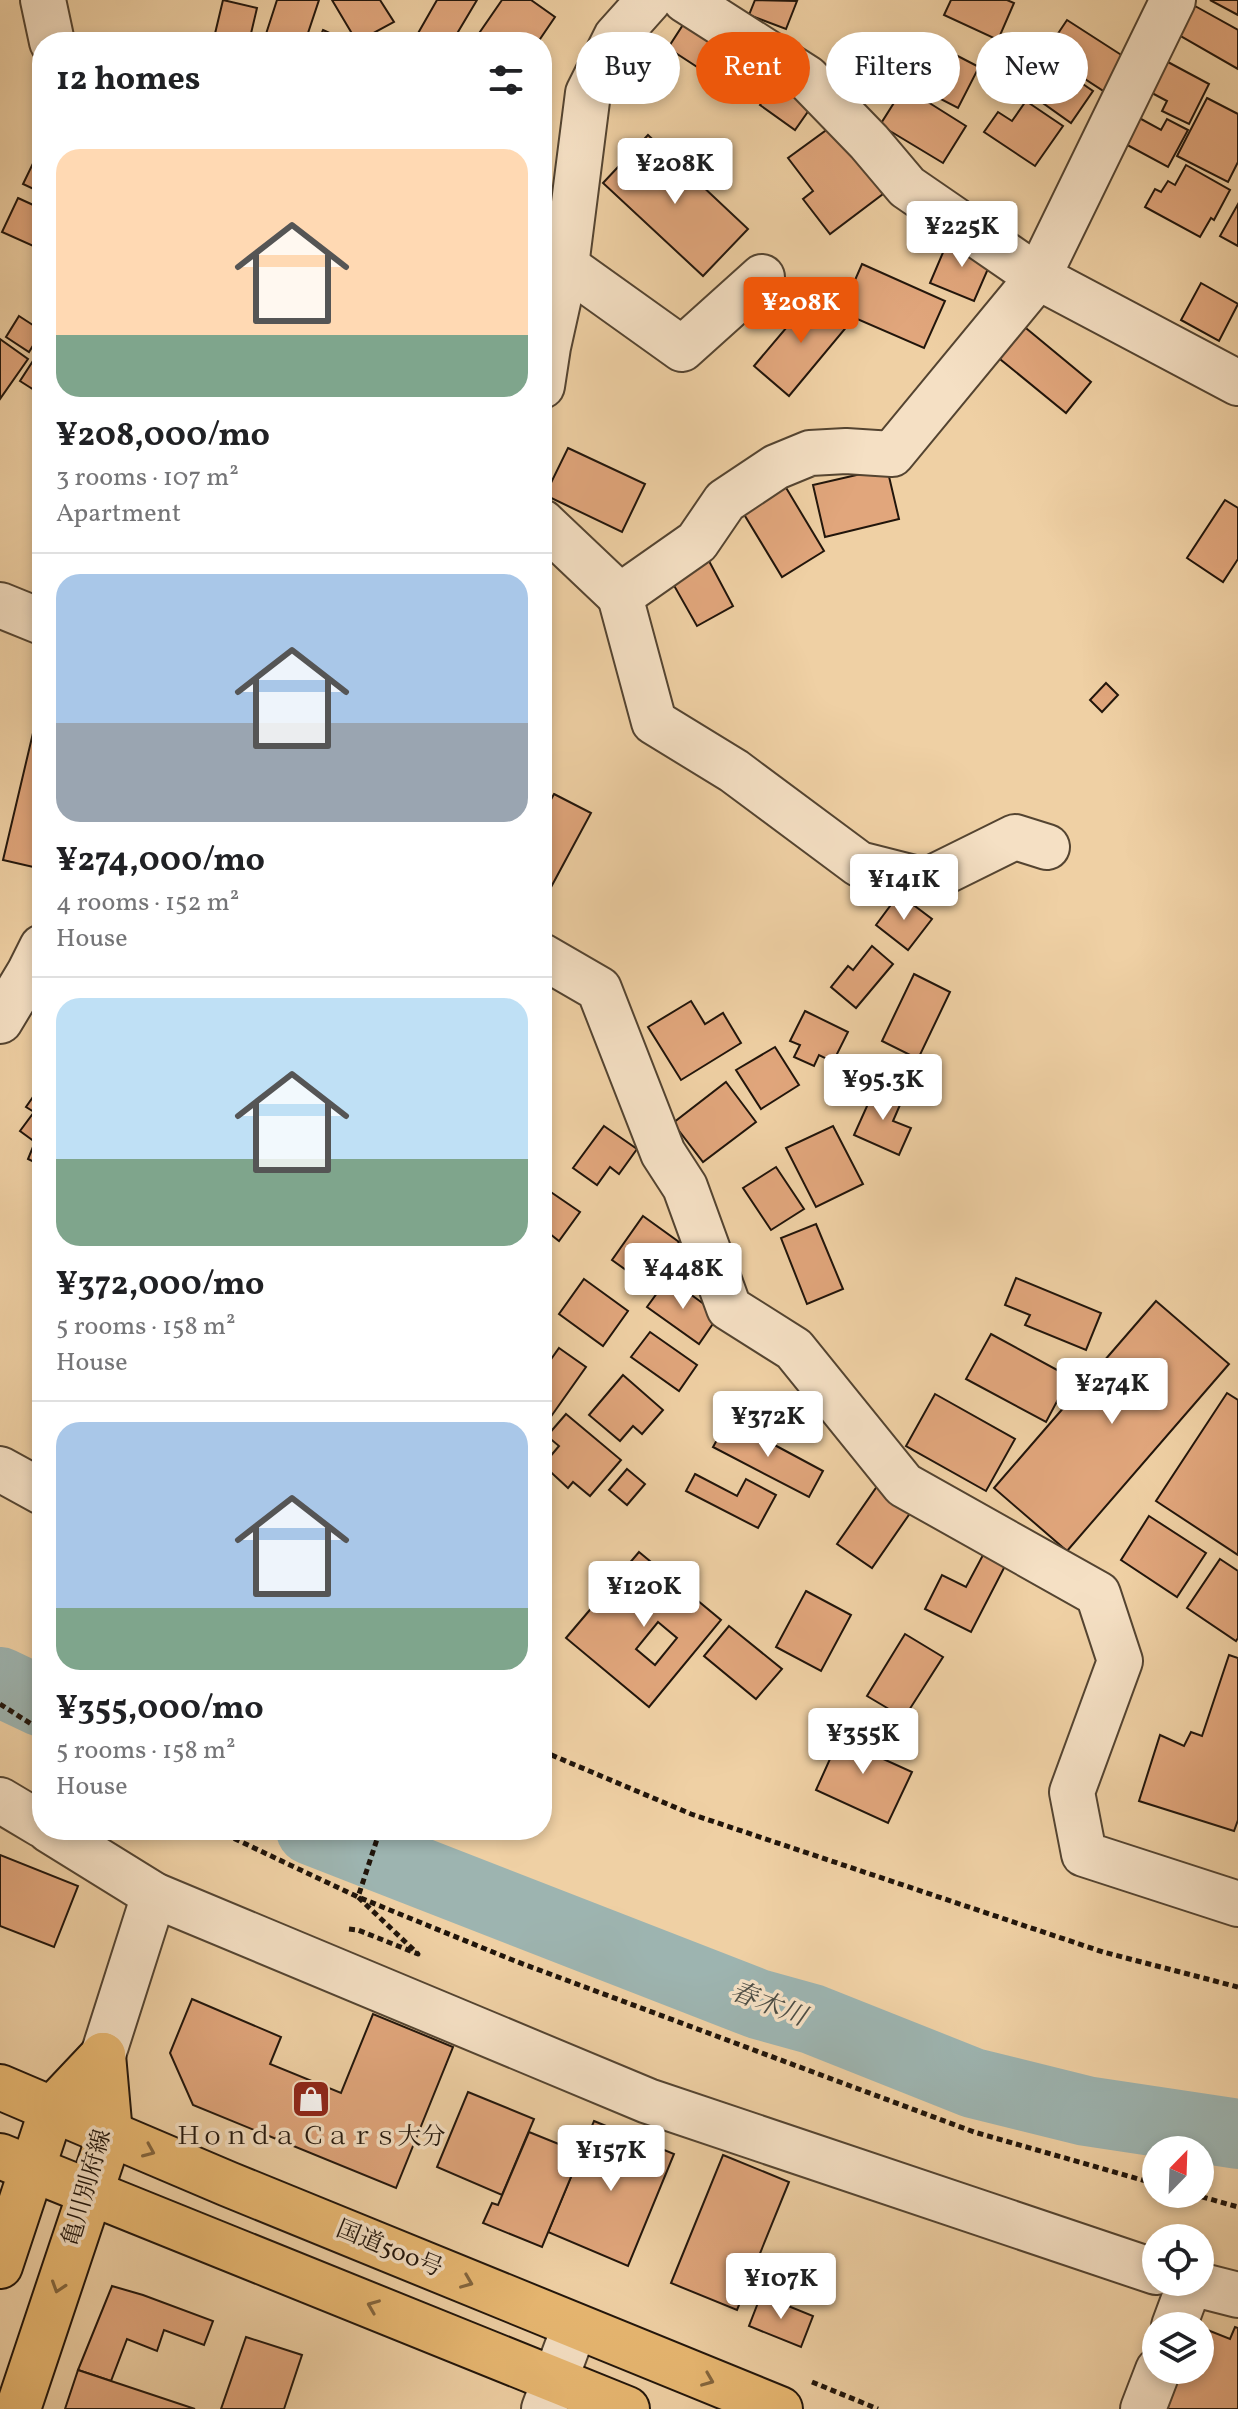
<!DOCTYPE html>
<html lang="en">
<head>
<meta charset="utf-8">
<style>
  :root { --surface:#fff; --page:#f2f2f2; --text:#202124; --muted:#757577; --line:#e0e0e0; --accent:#ea580c }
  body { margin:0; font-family:Vollkorn,"Noto Serif JP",serif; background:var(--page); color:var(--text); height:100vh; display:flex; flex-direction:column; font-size:30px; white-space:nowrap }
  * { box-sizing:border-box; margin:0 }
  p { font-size:26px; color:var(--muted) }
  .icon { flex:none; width:44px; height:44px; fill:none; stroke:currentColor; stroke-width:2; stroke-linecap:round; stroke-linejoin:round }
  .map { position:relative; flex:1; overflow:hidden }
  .panel { position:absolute; left:32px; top:32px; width:520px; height:1808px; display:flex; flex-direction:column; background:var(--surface); border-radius:32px; box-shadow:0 4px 12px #0003 }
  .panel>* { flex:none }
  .guide { position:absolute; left:576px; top:32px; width:542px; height:72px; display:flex; gap:16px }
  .needle { width:52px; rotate:23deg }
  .tools { position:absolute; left:1142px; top:2136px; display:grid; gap:16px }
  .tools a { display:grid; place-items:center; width:72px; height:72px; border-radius:50%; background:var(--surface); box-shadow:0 4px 12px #0003; font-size:40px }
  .price { position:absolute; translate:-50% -68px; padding:0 18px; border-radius:8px; background:#fff; color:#222; font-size:26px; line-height:52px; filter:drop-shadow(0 2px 4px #0008) }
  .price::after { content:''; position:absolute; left:50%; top:48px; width:24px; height:18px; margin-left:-12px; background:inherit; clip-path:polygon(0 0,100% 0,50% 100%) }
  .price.current { background:var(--accent); color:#fff }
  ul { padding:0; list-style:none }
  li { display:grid; align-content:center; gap:16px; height:424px; padding:0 24px }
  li+li { border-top:2px solid var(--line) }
  li span { display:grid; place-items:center; height:248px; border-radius:24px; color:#555 }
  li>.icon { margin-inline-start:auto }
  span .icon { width:144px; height:144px; fill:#fffc; stroke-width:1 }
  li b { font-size:34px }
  h2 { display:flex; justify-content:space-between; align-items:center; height:96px; padding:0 24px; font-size:34px }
  .tag { padding:0 28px; border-radius:36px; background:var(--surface); box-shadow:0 4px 12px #0003; font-size:28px; line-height:72px }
  .tag.current { background:var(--accent); color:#fff }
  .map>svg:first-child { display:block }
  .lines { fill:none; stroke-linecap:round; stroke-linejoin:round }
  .river { stroke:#9db4b0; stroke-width:70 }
  .building { fill:#e1a67c; stroke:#21150b; stroke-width:2; fill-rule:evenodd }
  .minor-casing { stroke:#544431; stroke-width:48 }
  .major-casing { stroke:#21150b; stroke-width:48 }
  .highway-casing { stroke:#21150b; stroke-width:48 }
  .path { stroke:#21150b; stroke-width:5; stroke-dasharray:6 4; stroke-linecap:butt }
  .minor { stroke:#f5e0c4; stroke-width:44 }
  .major { stroke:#e8b872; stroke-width:44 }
  .highway { stroke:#e8b872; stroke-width:44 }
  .oneway { stroke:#84663e }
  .labels { text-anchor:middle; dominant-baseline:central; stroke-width:7; stroke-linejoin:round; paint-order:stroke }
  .poi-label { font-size:24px; fill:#21150b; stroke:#f5e0c4 }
  .street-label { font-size:24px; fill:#21150b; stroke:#f5e0c4 }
  .water-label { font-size:26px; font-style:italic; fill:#4c4d45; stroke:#f5e0c4 }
</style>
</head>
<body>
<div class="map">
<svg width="1238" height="2409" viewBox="0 0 1238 2409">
  <rect width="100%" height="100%" fill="#efd0a4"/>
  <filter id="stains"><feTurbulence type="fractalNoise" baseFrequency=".0025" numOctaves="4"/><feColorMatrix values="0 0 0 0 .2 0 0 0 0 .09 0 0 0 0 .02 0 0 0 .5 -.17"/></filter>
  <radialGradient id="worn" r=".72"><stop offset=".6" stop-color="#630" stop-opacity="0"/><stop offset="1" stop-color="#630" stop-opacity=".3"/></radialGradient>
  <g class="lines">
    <g class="river">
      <polyline points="0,1682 42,1702"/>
      <polyline points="311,1830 758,2004 812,2019 973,2083 1086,2111 1238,2134"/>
    </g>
  </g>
  <g class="building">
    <polygon points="223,0 257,8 249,42 213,42"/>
    <polygon points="277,0 319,0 305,42 280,42 265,37"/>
    <polygon points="332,0 380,0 394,22 357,42"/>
    <polygon points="437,0 477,0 452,42 413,42"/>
    <polygon points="502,0 531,0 555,17 538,42 473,42"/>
    <polygon points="755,0 797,1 786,29 749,15"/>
    <polygon points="951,0 1007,0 1014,3 998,40 944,15"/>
    <polygon points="1210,0 1238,0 1238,15"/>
    <polygon points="1195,6 1238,30 1238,69 1179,35"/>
    <polygon points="690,14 770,66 748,100 668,48"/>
    <polygon points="1067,20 1126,58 1105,92 1045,53"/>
    <polygon points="323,30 349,42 318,42"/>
    <polygon points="1010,34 1093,91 1071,123 989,65"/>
    <polygon points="923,38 979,67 958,108 902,79"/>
    <polygon points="1166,61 1209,84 1189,124 1162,111 1167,101 1150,92"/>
    <polygon points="780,78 814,103 795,130 760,105"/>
    <polygon points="904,87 966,126 943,163 880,125"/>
    <polygon points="1207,98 1238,114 1238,162 1228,182 1177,156"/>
    <polygon points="1026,101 1063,126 1035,166 984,132 998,112 1012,121"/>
    <polygon points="1132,114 1161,130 1167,119 1188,130 1168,167 1118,140"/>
    <polygon points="832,126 883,194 830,234 803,199 813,191 788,158"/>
    <polygon points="648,135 748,229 703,276 603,183"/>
    <polygon points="39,151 42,152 42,193 23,184"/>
    <polygon points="1186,165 1230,190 1214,220 1211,218 1200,237 1145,207 1155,189 1161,192 1168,181 1175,185"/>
    <polygon points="18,198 42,209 42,245 40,249 2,232"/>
    <polygon points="1238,204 1238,246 1220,236"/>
    <polygon points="950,236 994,255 974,301 930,283"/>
    <polygon points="862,264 945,301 924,348 841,312"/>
    <polygon points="1201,283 1238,304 1219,341 1181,320"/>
    <polygon points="814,295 849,324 789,396 754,366"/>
    <polygon points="19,316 42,331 29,352 6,337"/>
    <polygon points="1021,324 1091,382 1066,413 995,355"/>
    <polygon points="0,339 28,359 0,399"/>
    <polygon points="42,347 42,395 20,381"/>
    <polygon points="568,448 645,484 622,532 545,495"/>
    <polygon points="887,468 899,519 825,537 813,485"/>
    <polygon points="785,486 824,551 782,577 742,511"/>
    <polygon points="1225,500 1238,508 1238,559 1223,582 1187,558"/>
    <polygon points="709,561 733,606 697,626 672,582"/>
    <polygon points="1106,683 1118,695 1102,712 1090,700"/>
    <polygon points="33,733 42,735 42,869 3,860"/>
    <polygon points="554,794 591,813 543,902 542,816"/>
    <polygon points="899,894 932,919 908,950 876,925"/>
    <polygon points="872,946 893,964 856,1008 831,987 848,966 853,970"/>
    <polygon points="914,974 950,992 918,1059 882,1041"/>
    <polygon points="691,1001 705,1024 723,1013 741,1043 681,1080 648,1027"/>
    <polygon points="805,1011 848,1032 833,1062 819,1055 814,1066 794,1057 800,1045 790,1041"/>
    <polygon points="775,1047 799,1085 761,1109 736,1070"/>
    <polygon points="726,1082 756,1122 703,1162 673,1123"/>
    <polygon points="42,1084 42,1166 28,1159 35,1142 20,1131 34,1112 26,1107"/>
    <polygon points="876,1086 903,1098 893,1121 911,1128 899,1155 854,1135"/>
    <polygon points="604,1126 637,1149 619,1174 610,1167 597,1185 573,1168"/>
    <polygon points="833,1126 863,1184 816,1207 786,1148"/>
    <polygon points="776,1167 804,1209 771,1230 743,1188"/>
    <polygon points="542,1186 580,1212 559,1241 550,1234 542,1246"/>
    <polygon points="643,1216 679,1242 647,1285 612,1260"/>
    <polygon points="816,1224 843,1289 807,1304 781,1238"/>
    <polygon points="668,1278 719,1315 699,1344 647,1307"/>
    <polygon points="1016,1278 1101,1313 1086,1350 1025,1325 1030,1315 1005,1305"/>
    <polygon points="584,1279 628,1311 603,1346 559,1314"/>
    <polygon points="1156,1301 1229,1364 1067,1551 994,1488"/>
    <polygon points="650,1332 697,1365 679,1391 631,1357"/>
    <polygon points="991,1334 1070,1377 1046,1422 966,1379"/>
    <polygon points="559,1348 586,1367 545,1425 542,1423 542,1372"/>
    <polygon points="623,1375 663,1410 642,1434 633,1426 620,1441 589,1415"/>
    <polygon points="1227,1393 1238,1400 1238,1555 1156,1501"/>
    <polygon points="935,1394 1015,1439 986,1491 906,1446"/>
    <polygon points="566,1414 621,1460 590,1496 573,1482 568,1488 543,1465 559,1446 547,1436"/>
    <polygon points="728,1420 823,1471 809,1497 713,1447"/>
    <polygon points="627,1469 645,1484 627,1505 609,1490"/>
    <polygon points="695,1474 737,1496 746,1479 776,1495 758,1528 686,1491"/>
    <polygon points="878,1485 913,1509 872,1568 837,1544"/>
    <polygon points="1149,1516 1206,1553 1177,1597 1121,1560"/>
    <path d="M639 1552 721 1620 649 1707 566 1638ZM658 1622 677 1638 655 1665 636 1649Z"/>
    <polygon points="983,1555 1005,1566 971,1632 925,1609 942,1575 966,1587"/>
    <polygon points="1220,1559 1238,1571 1238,1638 1236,1641 1187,1608"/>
    <polygon points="806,1591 851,1615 821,1671 776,1647"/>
    <polygon points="729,1626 782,1669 756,1699 704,1656"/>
    <polygon points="905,1634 943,1657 904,1718 867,1696"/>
    <polygon points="1229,1655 1238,1658 1238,1820 1234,1831 1139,1801 1160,1735 1184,1746 1191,1732 1202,1736"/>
    <polygon points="848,1719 868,1728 859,1748 912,1772 888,1823 816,1790"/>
    <polygon points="0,1855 78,1886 54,1947 0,1926"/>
    <polygon points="192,1999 281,2037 270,2064 341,2093 373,2014 453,2047 396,2188 193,2105 170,2053"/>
    <polygon points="468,2092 534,2119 502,2195 437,2167"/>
    <polygon points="594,2121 674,2154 628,2266 548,2232"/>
    <polygon points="529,2132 581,2153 542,2247 483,2223 492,2203 498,2205"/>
    <polygon points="723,2155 789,2182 737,2310 671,2283"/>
    <polygon points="112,2286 143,2295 213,2321 204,2345 164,2330 157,2351 127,2339 111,2381 78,2370"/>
    <polygon points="761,2295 813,2316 801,2347 749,2326"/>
    <polygon points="1200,2327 1230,2339 1235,2327 1238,2328 1238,2409 1164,2409 1180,2370 1200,2370"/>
    <polygon points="246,2337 302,2355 284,2409 221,2409"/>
    <polygon points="78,2370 195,2409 65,2409"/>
  </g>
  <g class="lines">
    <g class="minor-casing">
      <g id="minor">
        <polyline points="43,0 52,42"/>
        <polyline points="685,0 807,78 869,142 907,187 1038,277 1238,383"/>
        <polyline points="566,266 682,349 762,277"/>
        <polyline points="542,386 548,347 566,266 588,93 616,37 649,0"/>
        <polyline points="542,522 620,596 697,542 725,501 776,467 810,453 846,451 892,454 1038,277 1173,0"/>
        <polyline points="620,596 654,722 734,771 859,864 926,881 1015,837 1047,847"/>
        <polyline points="0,605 42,622"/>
        <polyline points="542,956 599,989 663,1153 685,1187 729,1308 794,1349 904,1485 1098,1594 1120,1661 1072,1792 1084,1854 1238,1904"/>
        <polyline points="0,1021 29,973 42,947"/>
        <polyline points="0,1469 42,1492"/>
        <polyline points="0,1800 42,1825"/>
        <polyline points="49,1830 154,1895 648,2101 1156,2272"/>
        <polyline points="103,2055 154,1895"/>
        <polyline points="1187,2282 1238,2295"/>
        <polyline points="1174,2326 1190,2283"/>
        <polyline points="544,2409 575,2326"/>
        <polyline points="1143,2409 1158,2370"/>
      </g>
    </g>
    <g class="major-casing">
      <g id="major">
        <polyline points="0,2266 52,2109 103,2055"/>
        <polyline points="18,2409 110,2134 103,2055"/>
      </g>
    </g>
    <g class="highway-casing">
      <g id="highway">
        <polyline points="0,2087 228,2184 780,2409"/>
        <polyline points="0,2156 627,2409"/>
      </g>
    </g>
    <g class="path">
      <polyline points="0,1704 42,1731"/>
      <polyline points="542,1751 691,1814 1103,1952 1238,1987"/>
      <polyline points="216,1830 358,1897 515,1961 974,2132 1156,2184"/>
      <polyline points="349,1929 358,1930 418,1954 358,1897 380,1830"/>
      <polyline points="1192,2194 1238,2207"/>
      <polyline points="812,2382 878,2409"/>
    </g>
    <use href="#minor" class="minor"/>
    <use href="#major" class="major"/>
    <use href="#highway" class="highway"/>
  </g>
  <defs><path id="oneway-chevron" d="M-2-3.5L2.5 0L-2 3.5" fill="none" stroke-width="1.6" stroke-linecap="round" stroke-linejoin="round" transform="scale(2)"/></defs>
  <g class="oneway">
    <use href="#oneway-chevron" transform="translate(149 2151) rotate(23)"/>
    <use href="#oneway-chevron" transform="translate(467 2282) rotate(22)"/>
    <use href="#oneway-chevron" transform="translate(58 2287) rotate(108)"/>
    <use href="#oneway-chevron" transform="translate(373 2306) rotate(-158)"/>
    <use href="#oneway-chevron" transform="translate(708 2380) rotate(22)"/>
  </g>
  <defs>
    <g id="shop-square" transform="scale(2)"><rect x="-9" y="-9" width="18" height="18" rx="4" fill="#8f2418" stroke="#f5e0c4"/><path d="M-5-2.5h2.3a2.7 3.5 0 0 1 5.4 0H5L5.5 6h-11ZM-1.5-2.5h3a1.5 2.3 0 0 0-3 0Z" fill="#fff"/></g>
  </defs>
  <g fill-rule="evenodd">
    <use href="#shop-square" x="311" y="2099"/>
  </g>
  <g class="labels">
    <g class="poi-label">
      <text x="311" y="2138">Ｈｏｎｄａ Ｃａｒｓ大分</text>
    </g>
    <g class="street-label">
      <text transform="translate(88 2188) rotate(-74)">亀川別府線</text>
      <text transform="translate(389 2250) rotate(22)">国道500号</text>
    </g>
    <g class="water-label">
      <text transform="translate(768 2005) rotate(21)">春木川</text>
    </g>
  </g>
  <rect width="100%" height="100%" filter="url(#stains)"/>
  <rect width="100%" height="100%" fill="url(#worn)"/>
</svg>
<div class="tools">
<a><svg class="needle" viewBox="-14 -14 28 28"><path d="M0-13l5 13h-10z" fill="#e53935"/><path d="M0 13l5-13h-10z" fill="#757577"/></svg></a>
<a><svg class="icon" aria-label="locate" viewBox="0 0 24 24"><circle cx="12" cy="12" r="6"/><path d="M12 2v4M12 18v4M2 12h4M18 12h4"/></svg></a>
<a><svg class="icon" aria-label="layers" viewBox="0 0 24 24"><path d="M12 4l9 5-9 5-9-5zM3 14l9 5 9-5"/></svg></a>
</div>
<b class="price" style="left:675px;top:206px">¥208K</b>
<b class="price" style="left:962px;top:269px">¥225K</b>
<b class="price current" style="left:801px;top:345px">¥208K</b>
<b class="price" style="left:904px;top:922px">¥141K</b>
<b class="price" style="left:883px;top:1122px">¥95.3K</b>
<b class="price" style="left:683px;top:1311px">¥448K</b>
<b class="price" style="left:1112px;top:1426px">¥274K</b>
<b class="price" style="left:768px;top:1459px">¥372K</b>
<b class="price" style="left:644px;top:1629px">¥120K</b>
<b class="price" style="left:863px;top:1776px">¥355K</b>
<b class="price" style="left:611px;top:2193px">¥157K</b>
<b class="price" style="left:781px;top:2321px">¥107K</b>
<div class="guide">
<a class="tag">Buy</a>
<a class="tag current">Rent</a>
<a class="tag">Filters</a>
<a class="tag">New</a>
</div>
<section class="panel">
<h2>12 homes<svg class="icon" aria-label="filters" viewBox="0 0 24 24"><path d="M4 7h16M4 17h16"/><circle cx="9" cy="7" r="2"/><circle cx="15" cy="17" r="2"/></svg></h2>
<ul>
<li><span style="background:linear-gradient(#ffd9b3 75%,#7fa58c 0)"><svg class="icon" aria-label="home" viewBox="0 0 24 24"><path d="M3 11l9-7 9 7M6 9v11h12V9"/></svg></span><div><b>¥208,000/mo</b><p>3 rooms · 107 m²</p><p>Apartment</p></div></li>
<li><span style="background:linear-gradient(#a9c7e8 60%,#9aa5b1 0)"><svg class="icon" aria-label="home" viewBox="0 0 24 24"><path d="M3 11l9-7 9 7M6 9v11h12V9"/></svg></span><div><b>¥274,000/mo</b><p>4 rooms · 152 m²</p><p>House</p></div></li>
<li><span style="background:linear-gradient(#bfe0f5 65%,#7fa58c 0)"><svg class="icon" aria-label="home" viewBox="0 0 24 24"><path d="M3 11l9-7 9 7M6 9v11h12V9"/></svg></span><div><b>¥372,000/mo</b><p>5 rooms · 158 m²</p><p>House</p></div></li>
<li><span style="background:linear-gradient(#a9c7e8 75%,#7fa58c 0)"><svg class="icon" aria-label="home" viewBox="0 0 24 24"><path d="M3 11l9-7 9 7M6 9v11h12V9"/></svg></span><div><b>¥355,000/mo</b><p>5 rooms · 158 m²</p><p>House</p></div></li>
</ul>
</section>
</div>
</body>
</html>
